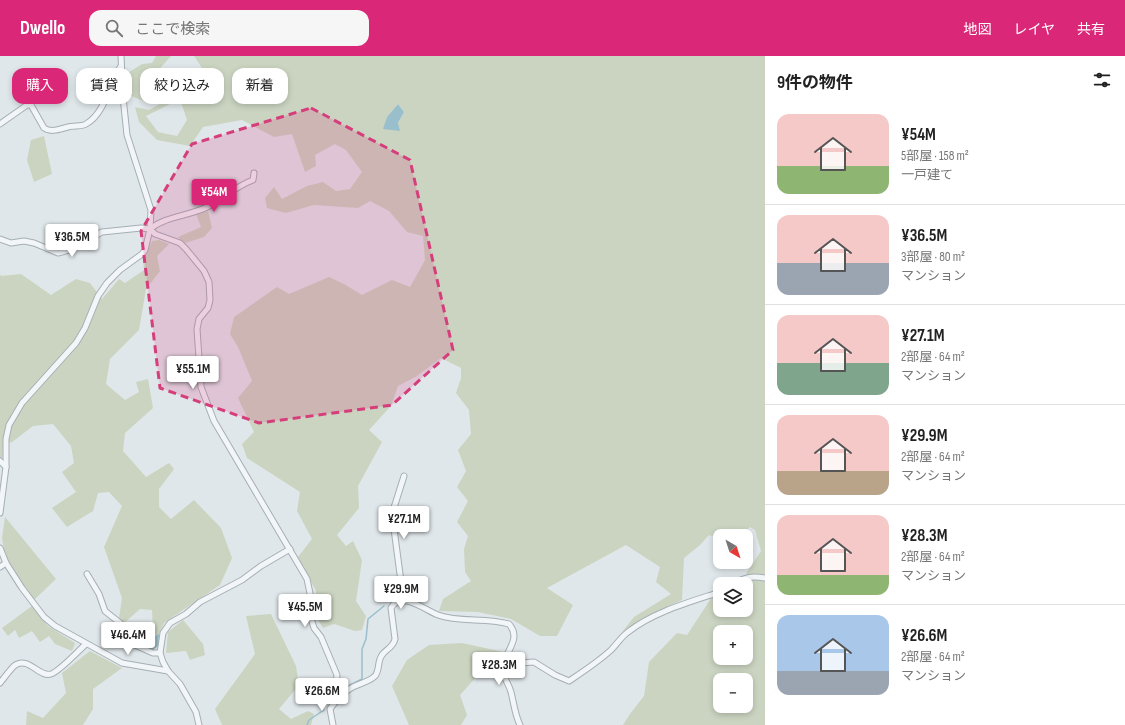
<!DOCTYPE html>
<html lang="ja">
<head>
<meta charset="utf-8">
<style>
  :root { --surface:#fff; --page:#f6f6f6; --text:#222; --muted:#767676; --line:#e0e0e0; --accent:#db2777 }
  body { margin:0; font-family:"Sofia Sans Condensed","Noto Sans JP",sans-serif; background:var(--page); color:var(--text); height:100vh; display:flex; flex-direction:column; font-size:15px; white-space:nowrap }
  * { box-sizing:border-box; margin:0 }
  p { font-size:13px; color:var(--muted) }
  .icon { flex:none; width:22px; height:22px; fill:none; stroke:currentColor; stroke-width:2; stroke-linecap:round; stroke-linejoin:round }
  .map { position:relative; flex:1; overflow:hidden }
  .panel { display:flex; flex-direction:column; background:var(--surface); width:360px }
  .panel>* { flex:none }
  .hud { position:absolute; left:12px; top:12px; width:380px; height:36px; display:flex; gap:8px }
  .needle { width:26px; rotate:141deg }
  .fabs { position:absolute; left:713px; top:473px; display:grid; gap:8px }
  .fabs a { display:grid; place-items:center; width:40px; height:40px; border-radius:8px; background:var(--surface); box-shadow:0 2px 6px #0003; font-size:20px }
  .price { position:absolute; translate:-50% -34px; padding:0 9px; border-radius:4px; background:#fff; color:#222; font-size:13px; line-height:26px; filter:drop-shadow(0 1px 2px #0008) }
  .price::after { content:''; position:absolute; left:50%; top:24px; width:12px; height:9px; margin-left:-6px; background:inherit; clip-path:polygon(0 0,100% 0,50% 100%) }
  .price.on { background:var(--accent); color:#fff }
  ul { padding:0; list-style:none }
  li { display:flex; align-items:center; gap:12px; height:100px; padding:0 12px }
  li+li { border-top:1px solid var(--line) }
  li span { display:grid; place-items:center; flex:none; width:112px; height:80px; border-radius:12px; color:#555 }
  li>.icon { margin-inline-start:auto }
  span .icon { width:48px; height:48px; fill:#fffc; stroke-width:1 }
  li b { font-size:17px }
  h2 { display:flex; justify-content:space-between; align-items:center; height:48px; padding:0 12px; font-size:17px }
  .pill { padding:0 14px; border-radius:12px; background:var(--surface); box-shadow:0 2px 6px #0003; font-size:14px; line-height:36px }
  .pill.on { background:var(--accent); color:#fff }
  header { display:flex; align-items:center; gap:24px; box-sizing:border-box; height:56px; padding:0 20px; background:var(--accent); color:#fff }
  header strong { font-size:19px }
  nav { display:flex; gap:22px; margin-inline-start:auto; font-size:14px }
  .search { width:280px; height:36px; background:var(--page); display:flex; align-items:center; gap:10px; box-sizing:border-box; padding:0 14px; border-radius:12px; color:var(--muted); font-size:15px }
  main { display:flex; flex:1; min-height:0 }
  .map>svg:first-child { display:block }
  .green { fill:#cbd4c1; fill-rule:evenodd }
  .water { fill:#99bfcc }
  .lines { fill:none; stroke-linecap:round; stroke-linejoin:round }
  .stream { stroke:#99bfcc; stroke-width:1.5 }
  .minor-casing { stroke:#a5afb5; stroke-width:7 }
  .minor { stroke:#f3f6f8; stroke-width:5 }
  .marked { fill:#d63e7b; fill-opacity:0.2; stroke:#d63e7b; stroke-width:3; stroke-dasharray:8 5; stroke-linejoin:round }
</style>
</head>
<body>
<header>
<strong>Dwello</strong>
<div class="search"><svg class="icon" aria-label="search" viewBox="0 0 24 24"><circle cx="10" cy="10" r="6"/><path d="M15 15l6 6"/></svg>ここで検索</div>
<nav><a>地図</a><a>レイヤ</a><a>共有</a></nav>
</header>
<main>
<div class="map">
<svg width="765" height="669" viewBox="0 0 765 669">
  <rect width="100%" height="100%" fill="#e0e7ea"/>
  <g class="green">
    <polygon points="156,0 171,0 153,20 157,40 148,47 127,38 126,18 142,8 152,7"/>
    <path d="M194 0H765V669H623L630 658 644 640 649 606 677 577 687 579 712 541 720 537V554H746V528H737L744 524 747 516 761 495 755 474 750 471 739 480H720V483L709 479 700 489 684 502 682 544 647 560 622 576 634 561 671 538 656 526 660 511 626 489 547 532 573 549 557 580H540L511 563 478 556 439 555 443 543 471 525 465 516 464 493 468 480 457 466 468 445 457 431 466 415 458 394 471 378 469 354 456 337 461 322V312L441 302 417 320 398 330 391 350 369 374 382 386 358 430 359 452 337 479 346 490 353 485 362 504 356 545 366 560 362 574 355 575 334 568 323 572 316 561V535L298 501 312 483 297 455 300 436 247 402 242 388 254 376 238 342 252 325 238 291 230 278 234 261 277 231 289 238 329 221 344 228 362 239 392 224 410 231 425 204 423 180 407 176 389 155 370 145 358 152 314 149 286 157 267 152 265 142 274 131 282 143 307 130 323 126 336 135 350 133 362 116 346 94 335 88 315 99 316 110 305 116 292 78 274 81 242 64 203 71 190 90 157 84 139 66 135 51 149 54 177 38 202 12ZM180 43 187 64 177 80 158 76 146 60ZM398 48 404 56 398 67 384 73 387 61ZM720 576H746V602H720ZM720 624H746V650H720Z"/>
    <polygon points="44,80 52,118 34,126 27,104 31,84"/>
    <polygon points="208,155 212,172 204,181 185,187 178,181 201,171 196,158"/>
    <polygon points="159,184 169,188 157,200 160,215 146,233 139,274 110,303 106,328 125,344 139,336 136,326 148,323 153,352 125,377 123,395 146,421 169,407 174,413 159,433 159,451 171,463 194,444 221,472 232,502 220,529 164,567 159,578 142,587 134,583 153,574 152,554 140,553 124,567 119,562 122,542 104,491 122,450 109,436 98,437 93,455 67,471 52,452 76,436 62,416 74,407 71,390 53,368 33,370 12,386 3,388 2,404 0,402 0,218 1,220 21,218 51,239 76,223 90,227 102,243 119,223 125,227 144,214 143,205 152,185"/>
    <polygon points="5,461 56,523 34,544 5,499 2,482"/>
    <polygon points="32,550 48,570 75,587 72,595 55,588 49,580 40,586 32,575 19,582 15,574 8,580 2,572"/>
    <polygon points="271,558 296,610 299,629 279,653 291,663 308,655 314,658 311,669 222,669 215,653 255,598 246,560"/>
    <polygon points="183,564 203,588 205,599 190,604 186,595 166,597 168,576"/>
    <polygon points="462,587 504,596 501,611 479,618 460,639 467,659 461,669 409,669 392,630 407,604 429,589"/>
    <polygon points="90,595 122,612 93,633 93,653 83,669 26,669 27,655 43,662 66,637 62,617"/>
  </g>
  <g class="water">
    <polygon points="398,48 404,56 398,67 400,75 383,73 387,61"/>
    <polygon points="159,578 158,590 153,594 142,587"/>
  </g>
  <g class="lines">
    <g class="stream">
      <polyline points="346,633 350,629 362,623 362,593 366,583 368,563 384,550"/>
      <polyline points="307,669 309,664 324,654"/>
    </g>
    <g class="minor-casing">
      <g id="minor">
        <path d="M0 68 27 49H31L44 72C51 77 60 73 68 71 73 69 82 71 86 68 106 57 109 26 121 10"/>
        <path d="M150 173C166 160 189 160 207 151 224 143 234 131 253 124L254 117"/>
        <polyline points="0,183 11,187 24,185 34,187 58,197 69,194 102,176 141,172 150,173 155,178 180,187 186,193 204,215 209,226 210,244 208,252 199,263 197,273 201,331 214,365 307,523 312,547 310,559 314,572 321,581 337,619 334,647"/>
        <polyline points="0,405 6,411"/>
        <polyline points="0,457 6,411 6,383 9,369 22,347 76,287 85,272 98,240 107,227 120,214 142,198 145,194 150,173 151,154 127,79 123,41 121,0"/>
        <polyline points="0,492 6,507 22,532 44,561 55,570 122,607 168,615"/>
        <polyline points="0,511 6,507"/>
        <polyline points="87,518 99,538 105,555 120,567 126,580 135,589 153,597 160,597"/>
        <path d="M733 528C744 521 752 520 765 522"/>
        <polyline points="399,545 402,533 392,458 404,420"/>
        <path d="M507 600 520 607 534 606 555 619 569 625C584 615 598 606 611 594 617 588 621 581 628 576 653 556 690 546 720 536"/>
        <path d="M0 627C4 622 9 615 14 610 28 599 39 622 51 618 60 615 78 595 86 588"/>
        <polyline points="199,669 196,656 180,628 168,615 163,606 160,597 163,577 170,567 186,558 200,546 242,524 261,510 290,493"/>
        <path d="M333 669 330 653C336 644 346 634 355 630 362 627 370 625 375 620 380 614 377 606 382 599 386 593 393 592 395 583L391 552C401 534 425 554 438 559 460 567 486 561 509 568 523 584 503 596 503 613 503 622 509 628 511 636 514 648 515 659 520 669"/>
      </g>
    </g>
    <use href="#minor" class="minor"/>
  </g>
  <path class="marked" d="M311 52 410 104 453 294 392 349 259 367 160 332 141 175 192 88Z"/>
</svg>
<div class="fabs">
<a><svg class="needle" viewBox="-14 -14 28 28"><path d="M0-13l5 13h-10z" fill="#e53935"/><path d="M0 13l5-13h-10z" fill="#767676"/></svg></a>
<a><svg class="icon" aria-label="layers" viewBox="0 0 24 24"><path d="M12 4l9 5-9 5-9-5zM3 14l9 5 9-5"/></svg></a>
<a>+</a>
<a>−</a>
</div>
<b class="price on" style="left:214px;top:157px">¥54M</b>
<b class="price" style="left:72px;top:202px">¥36.5M</b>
<b class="price" style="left:193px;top:334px">¥55.1M</b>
<b class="price" style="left:404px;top:484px">¥27.1M</b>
<b class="price" style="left:401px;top:554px">¥29.9M</b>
<b class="price" style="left:305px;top:572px">¥45.5M</b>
<b class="price" style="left:128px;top:600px">¥46.4M</b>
<b class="price" style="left:499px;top:630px">¥28.3M</b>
<b class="price" style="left:322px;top:656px">¥26.6M</b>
<div class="hud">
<a class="pill on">購入</a>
<a class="pill">賃貸</a>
<a class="pill">絞り込み</a>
<a class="pill">新着</a>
</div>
</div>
<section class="panel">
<h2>9件の物件<svg class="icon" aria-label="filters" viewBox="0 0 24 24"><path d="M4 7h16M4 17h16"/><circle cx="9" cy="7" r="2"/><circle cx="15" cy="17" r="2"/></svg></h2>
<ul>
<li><span style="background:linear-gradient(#f6c9c9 65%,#8fb573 0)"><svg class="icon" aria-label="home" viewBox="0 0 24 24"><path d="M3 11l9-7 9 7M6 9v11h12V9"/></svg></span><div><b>¥54M</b><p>5部屋 · 158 m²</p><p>一戸建て</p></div></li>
<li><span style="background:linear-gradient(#f6c9c9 60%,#9aa5b1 0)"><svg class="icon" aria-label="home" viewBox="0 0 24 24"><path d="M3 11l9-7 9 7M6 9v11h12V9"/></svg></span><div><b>¥36.5M</b><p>3部屋 · 80 m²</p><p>マンション</p></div></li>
<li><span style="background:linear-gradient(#f6c9c9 60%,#7fa58c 0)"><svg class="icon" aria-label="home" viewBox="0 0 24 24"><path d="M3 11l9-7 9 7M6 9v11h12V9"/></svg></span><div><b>¥27.1M</b><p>2部屋 · 64 m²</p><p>マンション</p></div></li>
<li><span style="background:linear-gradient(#f6c9c9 70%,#b9a48a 0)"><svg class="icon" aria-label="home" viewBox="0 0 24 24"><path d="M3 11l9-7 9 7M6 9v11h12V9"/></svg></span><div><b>¥29.9M</b><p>2部屋 · 64 m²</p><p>マンション</p></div></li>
<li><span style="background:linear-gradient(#f6c9c9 75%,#8fb573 0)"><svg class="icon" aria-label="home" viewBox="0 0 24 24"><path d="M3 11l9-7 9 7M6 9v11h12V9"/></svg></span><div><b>¥28.3M</b><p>2部屋 · 64 m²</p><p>マンション</p></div></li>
<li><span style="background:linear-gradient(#a9c7e8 70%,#9aa5b1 0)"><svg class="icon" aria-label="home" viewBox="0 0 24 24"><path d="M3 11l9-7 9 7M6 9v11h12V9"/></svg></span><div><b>¥26.6M</b><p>2部屋 · 64 m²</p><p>マンション</p></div></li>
</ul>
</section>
</main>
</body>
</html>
